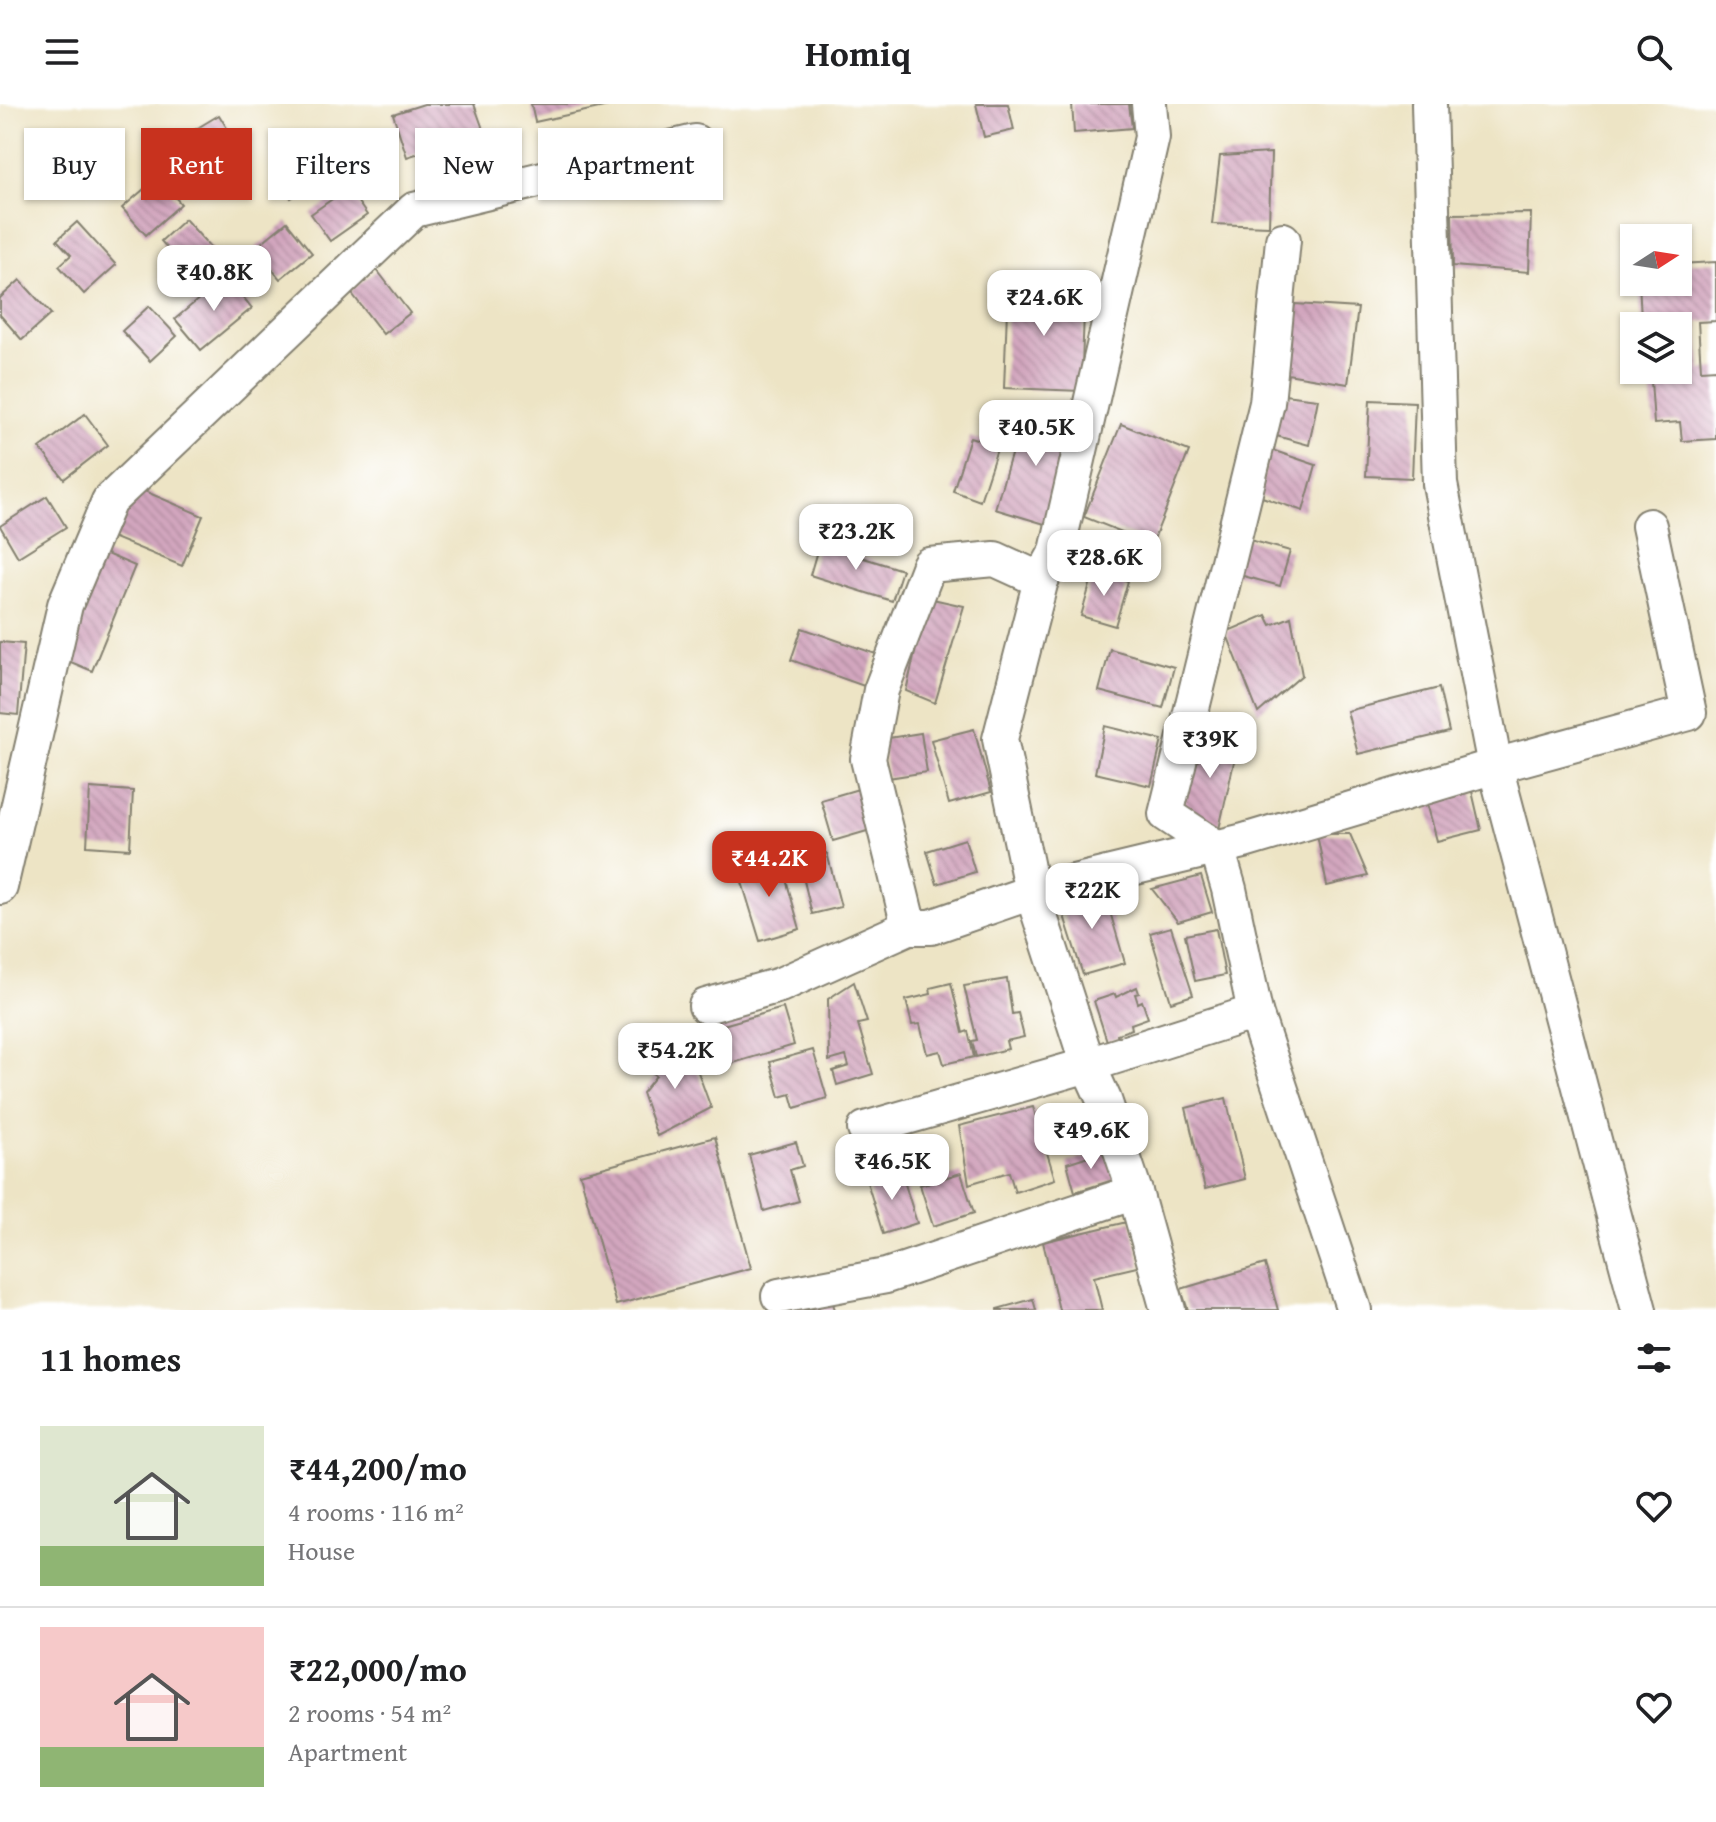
<!DOCTYPE html>
<html lang="en">
<head>
<meta charset="utf-8">
<style>
  :root { --surface:#fff; --page:#f6f6f6; --text:#202124; --muted:#757577; --line:#e0e0e0; --accent:#c8321e }
  body { margin:0; font-family:"Gentium Book Plus",serif; background:var(--page); color:var(--text); height:100vh; display:flex; flex-direction:column; font-size:30px; white-space:nowrap }
  * { box-sizing:border-box; margin:0 }
  p { font-size:26px; color:var(--muted) }
  .icon { flex:none; width:44px; height:44px; fill:none; stroke:currentColor; stroke-width:2; stroke-linecap:round; stroke-linejoin:round }
  .map { position:relative; height:1206px; overflow:hidden }
  .details { display:flex; flex-direction:column; background:var(--surface); flex:1 }
  .details>* { flex:none }
  .banner { position:absolute; left:24px; top:24px; width:800px; height:72px; display:flex; gap:16px }
  .needle { width:52px; rotate:78deg }
  .controls { position:absolute; left:1620px; top:120px; display:grid; gap:16px }
  .controls a { display:grid; place-items:center; width:72px; height:72px; border-radius:0px; background:var(--surface); box-shadow:0 2px 6px #0004; font-size:40px }
  .price { position:absolute; translate:-50% -68px; padding:0 18px; border-radius:16px; background:#fff; color:#222; font-size:26px; line-height:52px; filter:drop-shadow(0 2px 4px #0008) }
  .price::after { content:''; position:absolute; left:50%; top:48px; width:24px; height:18px; margin-left:-12px; background:inherit; clip-path:polygon(0 0,100% 0,50% 100%) }
  .price.selected { background:var(--accent); color:#fff }
  ul { padding:0; list-style:none }
  li { display:flex; align-items:center; gap:24px; height:200px; padding:0 40px }
  li+li { border-top:2px solid var(--line) }
  li span { display:grid; place-items:center; flex:none; width:224px; height:160px; border-radius:0px; color:#555 }
  li>.icon { margin-inline-start:auto }
  span .icon { width:96px; height:96px; fill:#fffc; stroke-width:1 }
  li b { font-size:34px }
  h2 { display:flex; justify-content:space-between; align-items:center; height:96px; padding:0 40px; font-size:34px }
  .tag { padding:0 28px; border-radius:0px; background:var(--surface); box-shadow:0 2px 6px #0004; font-size:28px; line-height:72px }
  .tag.selected { background:var(--accent); color:#fff }
  header { display:flex; justify-content:space-between; align-items:center; height:104px; padding:0 40px; background:var(--surface); font-size:36px; font-weight:600 }
  .map>svg:first-child { display:block }
  .building { fill:url(#building-back-hatch) }
  .lines { fill:none; stroke-linecap:round; stroke-linejoin:round }
  .minor-casing { stroke:#848070; stroke-width:38 }
  .minor { stroke:#fff; stroke-width:34 }
</style>
</head>
<body>
<header><svg class="icon" aria-label="menu" viewBox="0 0 24 24"><path d="M4 6h16M4 12h16M4 18h16"/></svg>Homiq<svg class="icon" aria-label="search" viewBox="0 0 24 24"><circle cx="10" cy="10" r="6"/><path d="M15 15l6 6"/></svg></header>
<div class="map">
<svg width="1716" height="1206" viewBox="0 0 1716 1206">
  <defs>
    <pattern id="building-back-hatch" width="6" height="6" patternUnits="userSpaceOnUse" patternTransform="scale(2)"><rect width="6" height="6" fill="#d2a6be"/><path d="M-1 5l2 2M0 0l6 6M5-1l2 2" fill="none" stroke="#b48ea3"/></pattern>
  </defs>
  <rect width="100%" height="100%" fill="#fff"/>
  <filter id="ink" filterUnits="userSpaceOnUse"><feTurbulence type="fractalNoise" baseFrequency=".0125" numOctaves="2"/><feDisplacementMap in="SourceGraphic" scale="16" xChannelSelector="R" yChannelSelector="G"/><feConvolveMatrix kernelMatrix="1 2 1 2 8 2 1 2 1" color-interpolation-filters="sRGB"/></filter>
  <filter id="wash" filterUnits="userSpaceOnUse"><feTurbulence type="fractalNoise" baseFrequency=".006" numOctaves="4" result="noise"/><feDisplacementMap in="SourceGraphic" scale="32" xChannelSelector="R" yChannelSelector="G"/><feGaussianBlur stdDeviation="1.8" result="paint"/><feColorMatrix in="noise" values="0 0 0 0 0 0 0 0 0 0 0 0 0 0 0 0 0 1.4 0 .05"/><feComposite in="paint" operator="in"/></filter>
  <g filter="url(#wash)">
    <rect width="100%" height="100%" fill="#ede4c5"/>
    <g id="blocks">
      <g class="building">
        <polygon points="424,0 474,0 484,28 407,53 393,10"/>
        <polygon points="531,0 613,0 613,1 535,18"/>
        <polygon points="976,0 1008,0 1014,26 984,33"/>
        <polygon points="1072,0 1129,0 1132,24 1074,29"/>
        <polygon points="219,11 247,57 209,80 181,34"/>
        <polygon points="313,38 332,67 291,94 272,65"/>
        <polygon points="1271,49 1269,122 1212,120 1220,52"/>
        <polygon points="158,73 181,100 146,131 122,104"/>
        <polygon points="348,84 367,111 330,137 311,110"/>
        <polygon points="1531,109 1529,168 1453,162 1452,110"/>
        <polygon points="185,115 221,155 197,177 161,137"/>
        <polygon points="77,118 116,161 84,190 59,162 71,151 57,136"/>
        <polygon points="287,118 312,149 280,175 255,144"/>
        <polygon points="1716,158 1716,217 1698,218 1701,266 1716,265 1716,335 1682,337 1680,318 1654,320 1651,277 1642,277 1641,266 1678,266 1678,222 1638,222 1638,215 1641,214 1639,178 1678,178 1678,160"/>
        <polygon points="377,166 410,209 383,230 350,187"/>
        <polygon points="226,172 252,204 201,246 175,215"/>
        <polygon points="20,176 51,210 22,236 0,211 0,194"/>
        <polygon points="1008,180 1085,183 1081,287 1004,284"/>
        <polygon points="1295,200 1358,204 1348,280 1281,269"/>
        <polygon points="149,202 177,232 150,257 122,227"/>
        <polygon points="1284,291 1318,295 1309,341 1273,331"/>
        <polygon points="1370,296 1415,298 1412,374 1366,372"/>
        <polygon points="1024,307 1077,323 1048,421 995,405"/>
        <polygon points="85,310 108,341 64,375 40,344"/>
        <polygon points="1121,320 1189,347 1152,440 1084,413"/>
        <polygon points="970,333 998,342 980,397 953,387"/>
        <polygon points="1269,345 1316,361 1303,407 1259,392"/>
        <polygon points="128,380 203,412 182,462 107,431"/>
        <polygon points="47,392 66,423 18,453 0,422"/>
        <polygon points="1239,433 1290,447 1280,482 1229,468"/>
        <polygon points="819,440 902,466 892,497 810,471"/>
        <polygon points="97,446 135,462 92,567 54,551"/>
        <polygon points="1094,467 1128,477 1115,522 1081,512"/>
        <polygon points="928,494 964,502 935,599 906,587"/>
        <polygon points="1266,511 1271,521 1291,513 1302,571 1258,609 1226,528"/>
        <polygon points="802,524 876,550 864,582 791,556"/>
        <polygon points="0,538 24,540 18,611 0,609"/>
        <polygon points="1110,545 1174,563 1163,604 1099,587"/>
        <polygon points="1439,584 1449,628 1358,650 1347,607"/>
        <polygon points="1105,622 1162,636 1151,682 1095,669"/>
        <polygon points="1206,623 1240,631 1219,725 1177,718"/>
        <polygon points="974,625 991,688 949,700 931,636"/>
        <polygon points="921,629 927,668 888,674 882,635"/>
        <polygon points="872,681 884,722 833,737 821,696"/>
        <polygon points="1471,683 1481,726 1437,737 1426,695"/>
        <polygon points="90,684 133,687 130,745 87,742"/>
        <polygon points="1317,730 1350,730 1368,772 1327,782"/>
        <polygon points="965,735 975,768 937,780 927,747"/>
        <polygon points="827,749 841,803 812,810 799,756"/>
        <polygon points="780,754 800,825 760,837 738,765"/>
        <polygon points="1201,772 1212,808 1178,818 1152,785"/>
        <polygon points="1103,784 1125,859 1083,871 1059,796"/>
        <polygon points="1171,823 1193,891 1171,898 1150,829"/>
        <polygon points="1216,825 1225,871 1195,877 1185,831"/>
        <polygon points="1007,875 1012,910 1018,909 1024,933 1006,937 1008,945 976,953 972,937 977,936 964,882"/>
        <polygon points="854,878 867,918 858,920 873,970 837,981 833,967 849,962 846,952 829,957 828,895"/>
        <polygon points="951,879 963,929 968,927 974,953 944,960 940,947 927,950 920,920 912,921 906,896 931,890 930,884"/>
        <polygon points="1137,883 1139,889 1135,890 1138,899 1142,897 1148,914 1131,920 1132,925 1117,930 1119,934 1107,937 1094,897 1115,890 1116,893"/>
        <polygon points="783,904 794,941 720,963 709,925"/>
        <polygon points="686,935 711,1004 657,1032 642,989 656,972 650,967 667,946 673,950"/>
        <polygon points="813,946 827,994 795,1004 791,990 780,993 770,958"/>
        <polygon points="1226,994 1245,1075 1205,1085 1186,1004"/>
        <polygon points="1033,1003 1055,1075 1015,1088 1009,1068 969,1080 959,1022"/>
        <polygon points="715,1033 751,1164 616,1201 580,1070"/>
        <polygon points="796,1038 803,1062 790,1066 799,1097 764,1107 749,1051"/>
        <polygon points="1107,1046 1116,1075 1075,1088 1067,1059"/>
        <polygon points="901,1067 917,1119 883,1130 867,1078"/>
        <polygon points="961,1069 974,1109 933,1122 920,1081"/>
        <polygon points="1131,1117 1141,1162 1094,1173 1102,1206 1059,1206 1043,1138"/>
        <polygon points="1265,1160 1278,1206 1188,1206 1181,1185"/>
        <polygon points="829,1186 835,1206 796,1206"/>
        <polygon points="1033,1195 1036,1206 997,1206 997,1205"/>
      </g>
    </g>
  </g>
  <g filter="url(#ink)">
    <use href="#blocks" fill-opacity="0" stroke="#848070" stroke-width="2"/>
    <g class="lines">
      <g class="minor-casing">
        <g id="minor">
          <polyline points="1149,0 1152,33 1057,447 1041,476 1000,635 1032,788 1088,961 1104,996 1135,1088 1168,1206"/>
          <polyline points="1429,0 1440,380 1495,662 1689,609 1649,422"/>
          <polyline points="1283,136 1267,299 1166,710 1217,744 1229,785 1255,908 1354,1206"/>
          <polyline points="0,783 65,501 109,397 414,106 695,38"/>
          <polyline points="909,823 868,655 881,586 929,461 995,455 1041,476"/>
          <polyline points="706,902 780,881 909,823 931,823 1032,788 1244,737 1495,662 1639,1206"/>
          <polyline points="865,1025 1088,961 1255,908"/>
          <polyline points="779,1192 886,1172 1135,1088"/>
        </g>
      </g>
      <use href="#minor" class="minor"/>
    </g>
  </g>
</svg>
<div class="controls">
<a><svg class="needle" viewBox="-14 -14 28 28"><path d="M0-13l5 13h-10z" fill="#e53935"/><path d="M0 13l5-13h-10z" fill="#757577"/></svg></a>
<a><svg class="icon" aria-label="layers" viewBox="0 0 24 24"><path d="M12 4l9 5-9 5-9-5zM3 14l9 5 9-5"/></svg></a>
</div>
<b class="price" style="left:214px;top:209px">₹40.8K</b>
<b class="price" style="left:1044px;top:234px">₹24.6K</b>
<b class="price" style="left:1036px;top:364px">₹40.5K</b>
<b class="price" style="left:856px;top:468px">₹23.2K</b>
<b class="price" style="left:1104px;top:494px">₹28.6K</b>
<b class="price" style="left:1210px;top:676px">₹39K</b>
<b class="price selected" style="left:769px;top:795px">₹44.2K</b>
<b class="price" style="left:1092px;top:827px">₹22K</b>
<b class="price" style="left:675px;top:987px">₹54.2K</b>
<b class="price" style="left:1091px;top:1067px">₹49.6K</b>
<b class="price" style="left:892px;top:1098px">₹46.5K</b>
<div class="banner">
<a class="tag">Buy</a>
<a class="tag selected">Rent</a>
<a class="tag">Filters</a>
<a class="tag">New</a>
<a class="tag">Apartment</a>
</div>
</div>
<section class="details">
<h2>11 homes<svg class="icon" aria-label="filters" viewBox="0 0 24 24"><path d="M4 7h16M4 17h16"/><circle cx="9" cy="7" r="2"/><circle cx="15" cy="17" r="2"/></svg></h2>
<ul>
<li><span style="background:linear-gradient(#dfe7d0 75%,#8fb573 0)"><svg class="icon" aria-label="home" viewBox="0 0 24 24"><path d="M3 11l9-7 9 7M6 9v11h12V9"/></svg></span><div><b>₹44,200/mo</b><p>4 rooms · 116 m²</p><p>House</p></div><svg class="icon" aria-label="heart" viewBox="0 0 24 24"><path d="M12 20l-8-8c-3-5 5-10 8-4 3-6 11-1 8 4z"/></svg></li>
<li><span style="background:linear-gradient(#f6c9c9 75%,#8fb573 0)"><svg class="icon" aria-label="home" viewBox="0 0 24 24"><path d="M3 11l9-7 9 7M6 9v11h12V9"/></svg></span><div><b>₹22,000/mo</b><p>2 rooms · 54 m²</p><p>Apartment</p></div><svg class="icon" aria-label="heart" viewBox="0 0 24 24"><path d="M12 20l-8-8c-3-5 5-10 8-4 3-6 11-1 8 4z"/></svg></li>
</ul>
</section>
</body>
</html>
